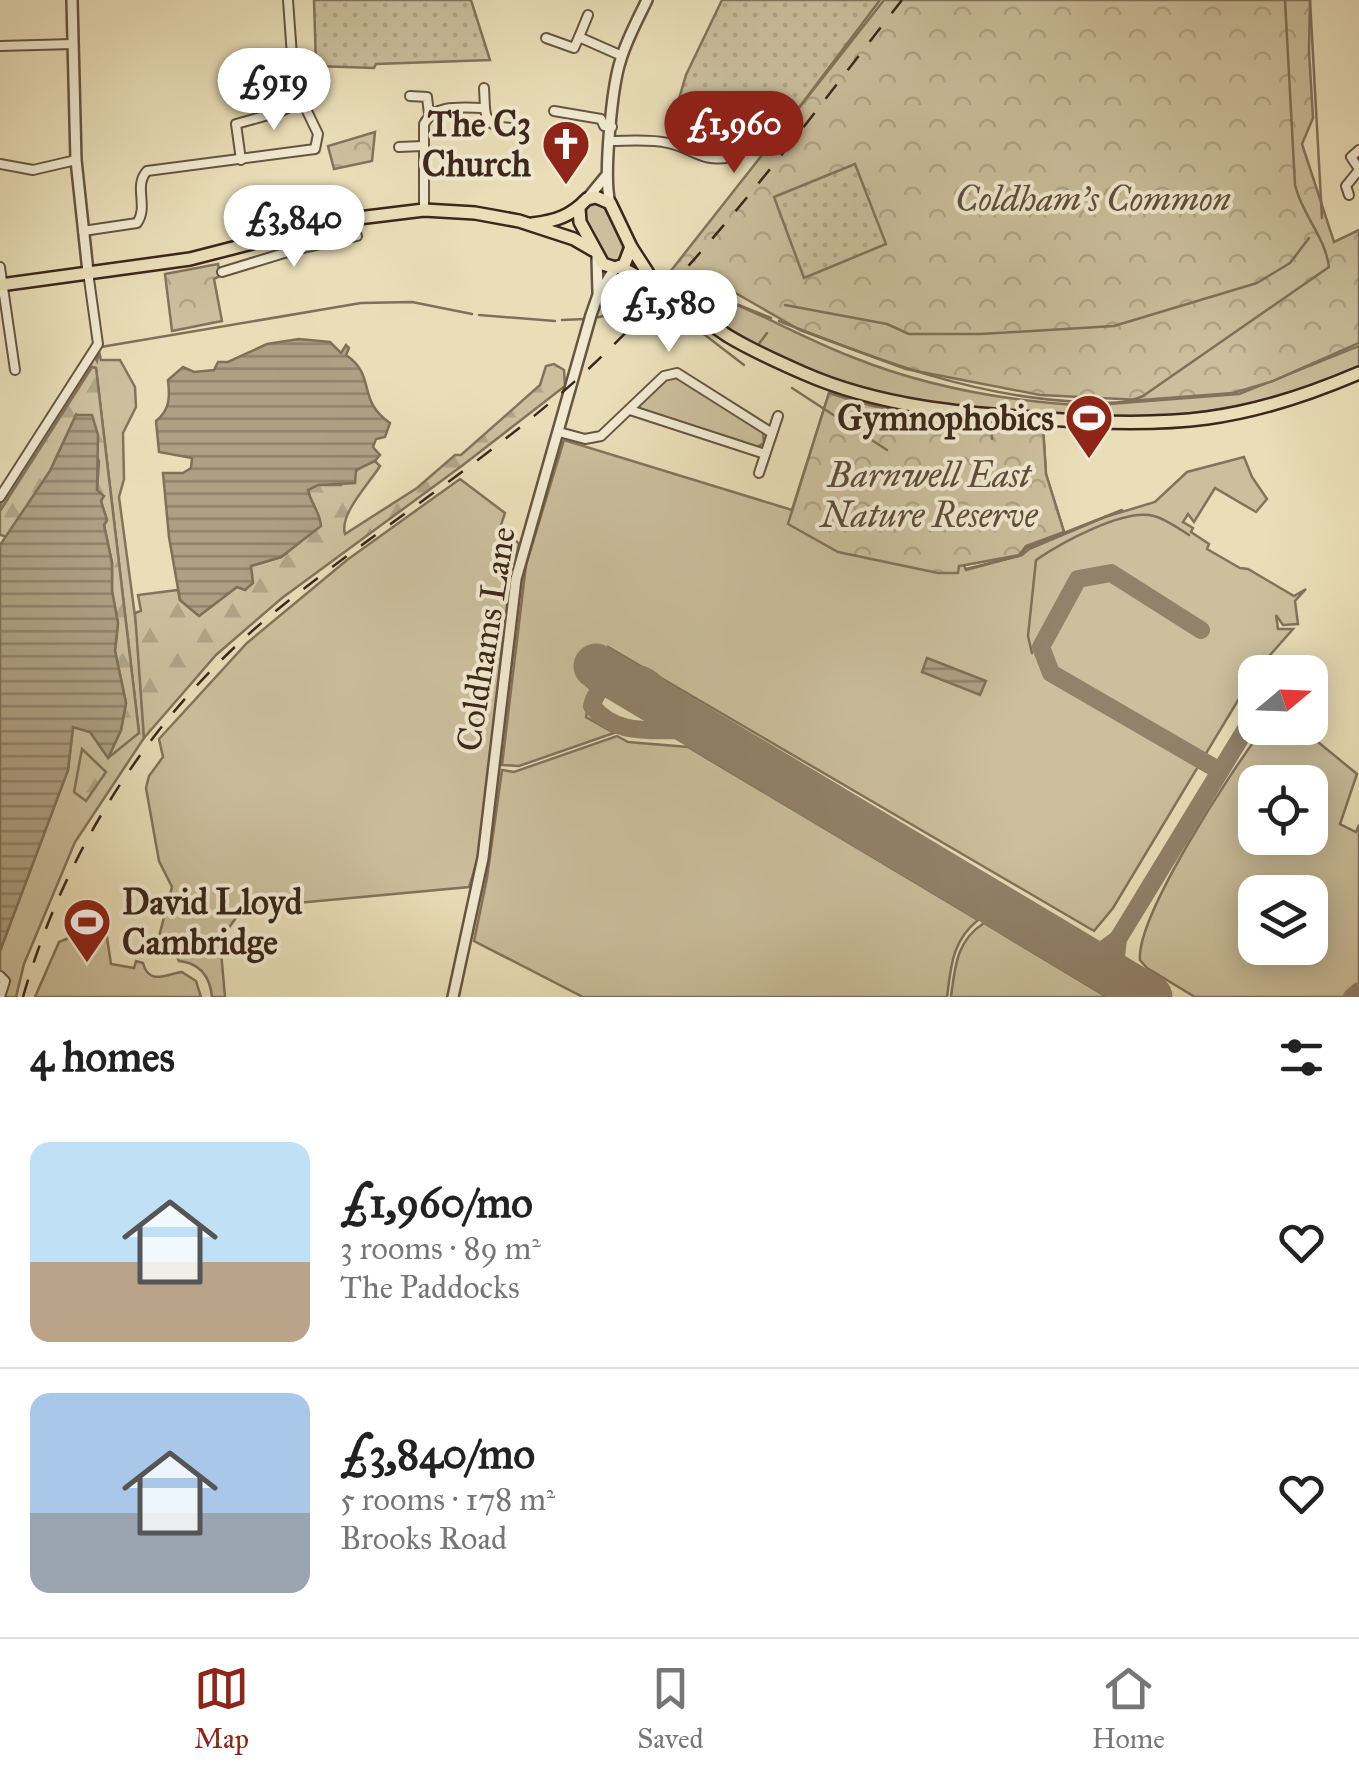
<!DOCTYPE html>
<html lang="en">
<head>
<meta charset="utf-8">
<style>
  :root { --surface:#fff; --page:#f6f6f6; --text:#222; --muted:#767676; --line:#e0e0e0; --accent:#8f2418 }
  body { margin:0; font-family:"IM FELL Great Primer",serif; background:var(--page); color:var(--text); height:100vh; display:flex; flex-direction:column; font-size:38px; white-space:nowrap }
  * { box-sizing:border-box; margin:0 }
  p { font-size:32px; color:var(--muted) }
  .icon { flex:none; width:55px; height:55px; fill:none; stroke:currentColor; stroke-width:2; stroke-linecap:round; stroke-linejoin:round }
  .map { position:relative; height:997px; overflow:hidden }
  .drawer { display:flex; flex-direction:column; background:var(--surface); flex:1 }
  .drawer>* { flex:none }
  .needle { width:65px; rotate:71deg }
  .controls { position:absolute; left:1238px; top:655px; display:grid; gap:20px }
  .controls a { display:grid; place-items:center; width:90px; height:90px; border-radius:20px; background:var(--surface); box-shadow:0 5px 25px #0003; font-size:50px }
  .price { position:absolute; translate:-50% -85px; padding:0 22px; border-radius:35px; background:#fff; color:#222; font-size:32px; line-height:65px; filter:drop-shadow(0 2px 5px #0008) }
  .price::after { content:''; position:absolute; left:50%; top:60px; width:30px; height:22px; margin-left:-15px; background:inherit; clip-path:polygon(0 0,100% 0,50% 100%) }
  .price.on { background:var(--accent); color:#fff }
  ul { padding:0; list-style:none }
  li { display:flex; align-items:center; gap:30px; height:250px; padding:0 30px }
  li+li { border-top:2px solid var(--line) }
  li span { display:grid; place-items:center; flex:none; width:280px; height:200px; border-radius:20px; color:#555 }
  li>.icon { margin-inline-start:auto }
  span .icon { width:120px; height:120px; fill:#fffc; stroke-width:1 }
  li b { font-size:42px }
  h2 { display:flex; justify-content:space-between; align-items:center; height:120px; padding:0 30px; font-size:42px }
  .tabs { display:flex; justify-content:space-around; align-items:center; height:140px; border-top:2px solid var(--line); background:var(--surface); font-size:28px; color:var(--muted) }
  .tabs a { display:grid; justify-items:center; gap:5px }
  .tabs .on { color:var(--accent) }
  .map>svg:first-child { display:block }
  .grass { fill:#cbbf9d; stroke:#83735c; stroke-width:2.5; fill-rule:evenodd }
  .forest { fill:url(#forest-firs); stroke:#83735c; stroke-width:2.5 }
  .park { fill:url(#park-crowns); stroke:#83735c; stroke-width:2.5 }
  .garden { fill:url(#garden-dots); stroke:#83735c; stroke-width:2.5 }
  .water { fill:url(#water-rules); stroke:#807059; stroke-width:2.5 }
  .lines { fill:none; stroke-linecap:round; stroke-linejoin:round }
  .stream { stroke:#807059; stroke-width:2.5 }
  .taxiway { stroke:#92826a; stroke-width:18 }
  .runway { stroke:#92826a; stroke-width:45 }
  .minor-casing { stroke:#665542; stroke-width:12 }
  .tertiary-casing { stroke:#665542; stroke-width:14 }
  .primary-casing { stroke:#3b271b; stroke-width:16 }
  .minor { stroke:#f1ead1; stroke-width:8 }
  .tertiary { stroke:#f1ead1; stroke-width:9 }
  .primary { stroke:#e9deb8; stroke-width:11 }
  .rail { stroke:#3b271b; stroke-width:2.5; stroke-dasharray:18 18; stroke-linecap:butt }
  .labels { text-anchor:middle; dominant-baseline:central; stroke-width:8; stroke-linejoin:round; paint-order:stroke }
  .poi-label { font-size:35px; font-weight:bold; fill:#3b271b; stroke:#f1ead1; text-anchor:end }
  .park-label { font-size:35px; font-style:italic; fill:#5f4d3c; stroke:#f1ead1 }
  .street-label { font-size:35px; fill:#3b271b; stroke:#f1ead1 }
</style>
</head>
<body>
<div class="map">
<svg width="1359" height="997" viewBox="0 0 1359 997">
  <defs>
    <pattern id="forest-firs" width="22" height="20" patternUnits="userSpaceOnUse" patternTransform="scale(2.5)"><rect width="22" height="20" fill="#cbbf9d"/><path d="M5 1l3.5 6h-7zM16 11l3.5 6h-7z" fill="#afa487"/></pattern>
    <pattern id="park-crowns" width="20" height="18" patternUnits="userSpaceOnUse" patternTransform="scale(2.5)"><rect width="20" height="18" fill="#cbbf9d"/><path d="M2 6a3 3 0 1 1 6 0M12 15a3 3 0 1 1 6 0" fill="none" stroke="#afa487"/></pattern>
    <pattern id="garden-dots" width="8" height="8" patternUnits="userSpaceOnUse" patternTransform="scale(2.5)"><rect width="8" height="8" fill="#cbbf9d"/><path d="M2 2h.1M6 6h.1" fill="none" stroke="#afa487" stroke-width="1.8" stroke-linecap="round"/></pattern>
    <pattern id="water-rules" width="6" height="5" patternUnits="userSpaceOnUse" patternTransform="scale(2.5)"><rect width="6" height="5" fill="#aea083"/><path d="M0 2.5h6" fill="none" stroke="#8f826a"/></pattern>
  </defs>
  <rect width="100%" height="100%" fill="#e9deb8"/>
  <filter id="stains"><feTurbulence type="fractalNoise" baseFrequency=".002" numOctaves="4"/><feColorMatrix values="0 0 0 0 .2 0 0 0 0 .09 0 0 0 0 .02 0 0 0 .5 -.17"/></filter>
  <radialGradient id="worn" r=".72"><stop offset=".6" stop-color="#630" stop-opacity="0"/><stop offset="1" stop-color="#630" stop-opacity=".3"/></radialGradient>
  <g class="grass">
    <path d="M594 203 604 207 624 245 619 260 609 261C597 250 582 223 587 207Z"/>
    <path d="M690 286C746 305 798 336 852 357 929 388 1011 402 1093 406L1086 419C1022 414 957 411 895 398 820 382 749 344 686 301Z"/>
    <path d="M1359 346V369C1278 400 1200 419 1112 418L1109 404 1239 394Z"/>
    <path d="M99 351 101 360H120L135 387 136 407 123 433 124 479 119 497 137 631 144 738 75 842 24 964 16 997H0V951L68 770 73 727 90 732 139 733 96 368 92 367 0 511V504C29 455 57 400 95 357L97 361Z"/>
    <polygon points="680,375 763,432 764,443 755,448 639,411 640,402 667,377"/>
    <path d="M829 393C899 417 969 425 1043 427L1046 474 1064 532 1026 546 1019 555 964 565 966 570 1022 555 1029 549 1105 517 1155 502 1187 472 1244 457 1252 477 1267 499 1256 512 1215 488 1194 522 1188 514 1183 522 1193 528 1191 532 1209 544 1207 549 1240 568 1248 569 1294 596 1306 589 1295 601 1298 624 1283 625 1276 615 1278 629H1293L1255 672 1113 908 1094 931 608 647 586 685 591 689 586 717 614 733 519 766 502 765 526 565 564 440 792 510Z"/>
    <path d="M460 479 505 513 501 525 519 544C497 657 505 778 469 887L243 908 220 940 225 997H212C210 977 200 963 179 961L174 951 157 944 172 887 159 861 146 788 149 776 163 757 159 739 247 643 347 560Z"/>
    <path d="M1264 728H1301L1357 774 1340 824 1356 832 1359 825V997H1195L1147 968 1140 960C1136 916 1234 766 1264 728ZM1255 782H1310V838H1255ZM1255 892H1310V948H1255Z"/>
    <path d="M617 736 628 742 688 747 978 920C952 941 951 966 947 997H583L474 941 487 878 502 770 514 772Z"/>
    <path d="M984 923 1107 997H951C955 967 956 941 984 923Z"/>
    <path d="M106 931 111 964 134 968 136 961 143 963C149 986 166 974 182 972L196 981 201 997H35L59 942 76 935Z"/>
  </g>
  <g class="forest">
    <path d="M554 364 564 370 565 386 463 465 282 598 216 655 144 738 135 613 141 611 138 595 178 590 180 600 199 616 237 587 251 566 281 557 320 526C320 512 311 504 308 490L318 485H341L365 463 375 461 380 466C369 484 339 514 345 534L417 488 455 455H461L540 385 546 366Z"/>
    <polygon points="92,367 96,368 139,733 108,758 121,730 126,703 115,651 118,623 112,591 112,563 104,525 107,520 97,490 99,461 76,415 50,471 8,537 0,535 0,511"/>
    <polygon points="82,749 106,772 86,801 74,792"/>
  </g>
  <g class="park">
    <polygon points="884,0 1310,0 1309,51 1313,118 1302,144 1334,242 1359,230 1359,343 1273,381 1233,393 1141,400 1040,395 906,369 800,330 725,287 666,277"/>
    <polygon points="375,132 372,161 334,169 328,146"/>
    <polygon points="218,264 220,276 214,279 222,321 172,331 165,274"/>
    <path d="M829 393C899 417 969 425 1043 427L1046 474 1064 532 1026 546 1019 555 959 566 958 573H938L838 552 788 524Z"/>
  </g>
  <g class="garden">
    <polygon points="314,0 471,0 490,60 376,64 374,68 316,66"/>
    <polygon points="722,0 880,0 773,142 676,109 686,75"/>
    <polygon points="855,164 886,244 804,278 774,197"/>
  </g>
  <g class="water">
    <path d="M299 339 330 342 341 353 346 345 349 348 346 355C377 376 356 400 390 423L385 437 376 439 373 447 380 455 375 461 356 470 355 483 318 485 308 490C311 504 320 512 321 526L281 557 251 566 253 583 245 590 237 587 199 616 180 600 169 537 163 473H183L191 468 192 458 159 452 156 421C170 410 170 397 168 380L183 367 194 372 214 370 218 362H228L267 344Z"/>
    <polygon points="76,415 92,415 98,435 97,490 104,496 101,501 107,520 104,525 112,563 112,591 118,623 115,651 126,703 121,730 108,758 90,732 73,727 68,770 0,951 0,545 50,471"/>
    <polygon points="927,658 986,681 980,695 922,672"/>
  </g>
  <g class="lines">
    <g class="stream">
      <polyline points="1310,0 1322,218"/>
      <polyline points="736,304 771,318"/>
      <polyline points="660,305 666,305 744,365"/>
      <polyline points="785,305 887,324 909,334 981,334 1114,326 1257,283 1290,263 1309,238"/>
      <polyline points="479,315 555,321"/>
      <path d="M593 318C615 317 615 303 645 304"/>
      <polyline points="562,320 585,319"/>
      <path d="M779 321C877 360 976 398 1083 402 1104 403 1124 405 1143 396L1329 267C1325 236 1302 215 1295 185L1285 0"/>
      <polyline points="758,345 767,333"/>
      <polyline points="97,352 101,347 361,303 412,302 472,314"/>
      <polyline points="792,388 887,450"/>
      <polyline points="991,427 992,439"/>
      <polyline points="0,505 90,363"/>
      <polyline points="966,569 1019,556 1026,548 1122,510"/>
      <path d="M1032 653 1028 636 1036 560C1061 543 1124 508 1154 516 1166 519 1179 529 1189 535"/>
    </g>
    <g class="taxiway">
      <polyline points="1201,630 1111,573 1078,579 1041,647 1051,673 1220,771"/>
      <path d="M681 717C670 707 666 694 656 684 632 660 599 678 592 706 622 744 670 723 711 734"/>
      <polyline points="1077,952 1100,952 1118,939"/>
      <polyline points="1131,986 1115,965 1118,939 1255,714"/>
      <polyline points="1352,997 1359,991"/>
    </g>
    <polyline class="runway" points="596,666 1150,997"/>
    <g class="minor-casing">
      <g id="minor">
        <polyline points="579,37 588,15"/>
        <polyline points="546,38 574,48 579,37 622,56"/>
        <polyline points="0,46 73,44"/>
        <polyline points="484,88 485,108"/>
        <polyline points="410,96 427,97 429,114"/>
        <polyline points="554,111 601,119 604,126 612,127"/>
        <path d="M610 141C629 141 650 139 668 143 696 149 700 163 731 157L741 146"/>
        <polyline points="399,147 423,146"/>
        <polyline points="1359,150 1351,157 1359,169"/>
        <polyline points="241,160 236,124 279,112 302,101"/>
        <polyline points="0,164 33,170 76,160"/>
        <polyline points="1349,195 1346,186 1359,170"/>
        <path d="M424 210V124C435 103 464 108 485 108 486 129 503 128 521 128"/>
        <path d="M83 231 137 223C149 206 133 186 147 171L315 149 318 134 294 84 288 0"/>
        <polyline points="0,267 15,370"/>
        <polyline points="222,272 294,250 357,236"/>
        <polyline points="630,410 765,454"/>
        <polyline points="559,432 585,439 601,436 664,376 677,373 772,433"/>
        <polyline points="759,473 778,416"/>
        <polyline points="0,497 98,344 88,272"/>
        <polyline points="0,976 5,981 0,997"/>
      </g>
    </g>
    <g class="tertiary-casing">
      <g id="tertiary">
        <polyline points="72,0 76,160 88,272"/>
        <polyline points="587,199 605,177"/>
        <path d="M610 203C603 177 612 85 621 59 627 39 638 19 647 0"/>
        <polyline points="597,258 598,292"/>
        <polyline points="453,997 483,858 516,579 591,315 598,295 615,268"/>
      </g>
    </g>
    <g class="primary-casing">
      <g id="primary">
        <polyline points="579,209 580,222 603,264 615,268 624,265 631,247"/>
        <path d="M532 224C556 221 571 216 587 199L596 197 610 203 631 247 653 281"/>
        <path d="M619 267C659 285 692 312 728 336 751 350 778 362 803 373 880 407 965 414 1048 419 1100 423 1154 425 1207 418 1260 411 1310 394 1359 373"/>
        <polyline points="0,285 190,259 342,220 424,210 475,213 519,221 574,239 593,250"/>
      </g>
    </g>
    <use href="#minor" class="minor"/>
    <use href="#tertiary" class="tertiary"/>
    <use href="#primary" class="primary"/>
    <path class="rail" d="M23 997C66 846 155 709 277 610 377 529 487 461 583 374 704 262 801 130 902 0"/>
  </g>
  <defs>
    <g id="church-pin" transform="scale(2.5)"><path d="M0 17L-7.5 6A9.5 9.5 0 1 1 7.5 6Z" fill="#8f2418" stroke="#f1ead1"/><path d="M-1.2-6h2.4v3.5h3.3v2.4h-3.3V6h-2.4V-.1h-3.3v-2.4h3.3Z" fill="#fff"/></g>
    <g id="stadium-pin" transform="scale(2.5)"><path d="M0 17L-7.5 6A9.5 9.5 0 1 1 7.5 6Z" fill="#8f2418" stroke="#f1ead1"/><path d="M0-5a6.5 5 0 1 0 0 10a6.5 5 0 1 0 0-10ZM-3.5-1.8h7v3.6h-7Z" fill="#fff"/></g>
  </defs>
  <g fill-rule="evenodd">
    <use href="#church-pin" x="566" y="144"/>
    <use href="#stadium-pin" x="1089" y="418"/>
    <use href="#stadium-pin" x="87" y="922"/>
  </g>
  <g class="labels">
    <g class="poi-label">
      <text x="531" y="124">The C3<tspan x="531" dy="40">Church</tspan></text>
      <text x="1054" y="418">Gymnophobics</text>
      <text x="122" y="902" text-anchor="start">David Lloyd<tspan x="122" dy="40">Cambridge</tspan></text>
    </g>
    <g class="park-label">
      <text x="1093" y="199">Coldham's Common</text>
      <text x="929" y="475">Barnwell East<tspan x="929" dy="40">Nature Reserve</tspan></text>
    </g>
    <g class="street-label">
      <text transform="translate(486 639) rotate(-81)">Coldhams Lane</text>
    </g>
  </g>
  <rect width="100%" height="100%" filter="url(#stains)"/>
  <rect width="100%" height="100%" fill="url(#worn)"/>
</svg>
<div class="controls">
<a><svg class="needle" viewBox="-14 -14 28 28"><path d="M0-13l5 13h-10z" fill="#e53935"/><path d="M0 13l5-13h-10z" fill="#767676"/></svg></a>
<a><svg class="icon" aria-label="locate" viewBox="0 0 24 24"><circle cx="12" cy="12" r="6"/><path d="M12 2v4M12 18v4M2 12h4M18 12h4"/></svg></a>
<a><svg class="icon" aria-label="layers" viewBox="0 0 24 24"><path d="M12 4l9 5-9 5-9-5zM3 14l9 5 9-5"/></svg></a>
</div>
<b class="price" style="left:274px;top:133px">£919</b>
<b class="price on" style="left:734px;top:176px">£1,960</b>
<b class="price" style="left:294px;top:270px">£3,840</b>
<b class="price" style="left:669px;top:355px">£1,580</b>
</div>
<section class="drawer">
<h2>4 homes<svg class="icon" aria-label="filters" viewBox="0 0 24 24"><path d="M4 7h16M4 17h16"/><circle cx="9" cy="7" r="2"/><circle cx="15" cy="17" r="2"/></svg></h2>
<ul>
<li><span style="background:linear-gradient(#bfe0f5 60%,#b9a48a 0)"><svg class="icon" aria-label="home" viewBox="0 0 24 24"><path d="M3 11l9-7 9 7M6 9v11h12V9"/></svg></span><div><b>£1,960/mo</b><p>3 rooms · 89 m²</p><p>The Paddocks</p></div><svg class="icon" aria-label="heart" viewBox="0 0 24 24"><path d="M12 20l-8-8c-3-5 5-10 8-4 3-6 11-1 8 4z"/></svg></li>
<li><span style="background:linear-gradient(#a9c7e8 60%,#9aa5b1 0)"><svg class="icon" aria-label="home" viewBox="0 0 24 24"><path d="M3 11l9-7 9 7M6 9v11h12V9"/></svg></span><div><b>£3,840/mo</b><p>5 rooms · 178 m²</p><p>Brooks Road</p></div><svg class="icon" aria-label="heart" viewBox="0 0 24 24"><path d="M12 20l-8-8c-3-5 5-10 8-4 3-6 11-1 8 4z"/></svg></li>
</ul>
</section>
<nav class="tabs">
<a class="on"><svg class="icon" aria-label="map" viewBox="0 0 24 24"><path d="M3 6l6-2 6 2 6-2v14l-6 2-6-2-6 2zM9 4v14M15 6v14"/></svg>Map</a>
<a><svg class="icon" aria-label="saved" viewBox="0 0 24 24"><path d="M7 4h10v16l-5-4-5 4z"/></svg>Saved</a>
<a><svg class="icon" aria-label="home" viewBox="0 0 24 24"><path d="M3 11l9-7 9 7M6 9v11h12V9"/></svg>Home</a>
</nav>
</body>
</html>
